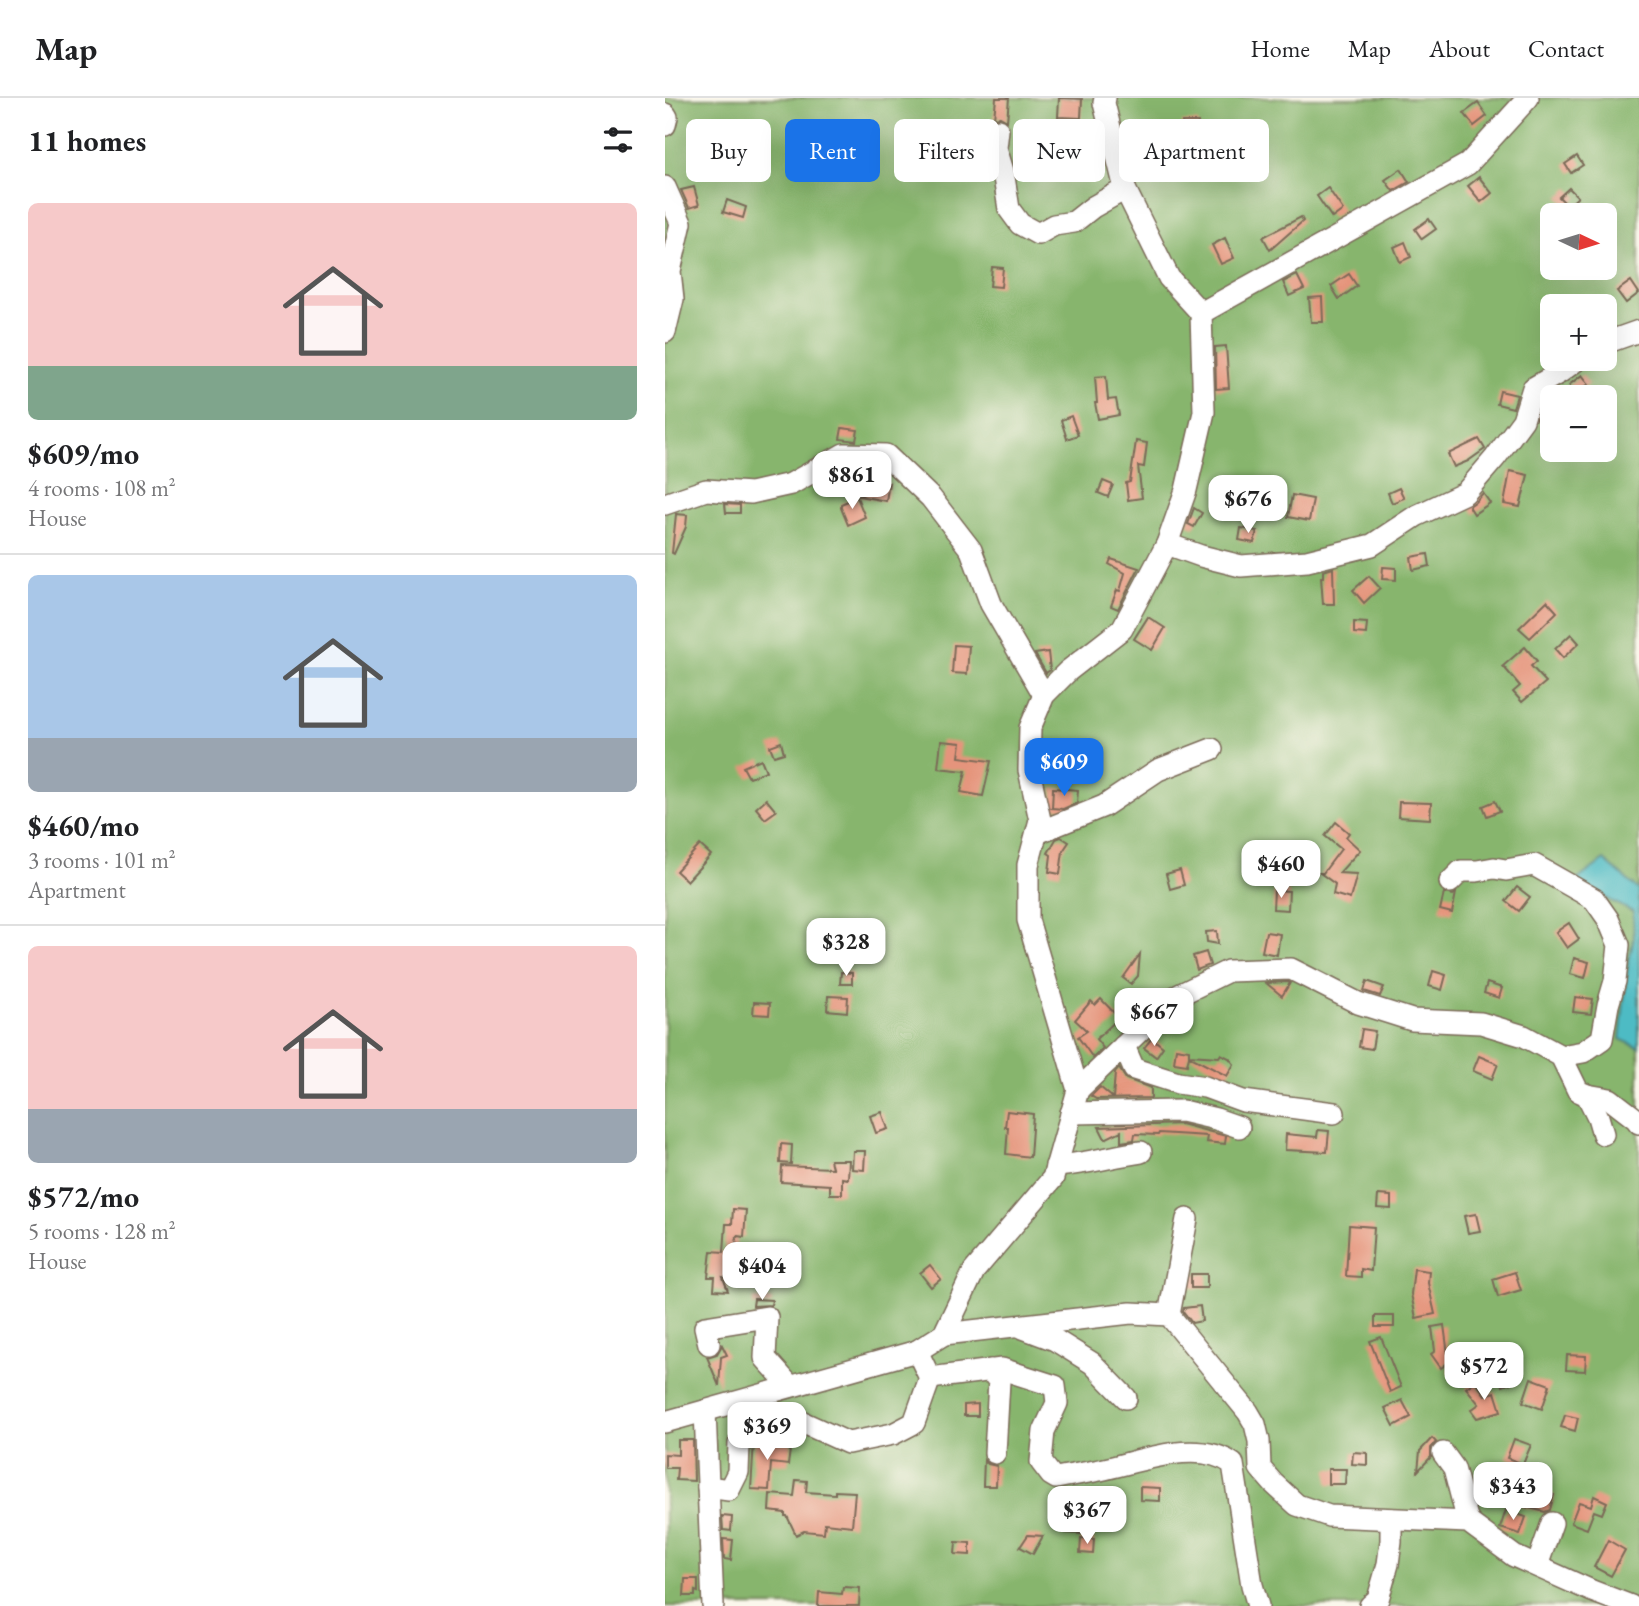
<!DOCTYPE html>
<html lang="en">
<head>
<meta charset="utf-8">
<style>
  :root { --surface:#fff; --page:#f6f6f6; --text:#202124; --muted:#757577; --line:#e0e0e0; --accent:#1a73e8 }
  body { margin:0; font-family:"EB Garamond",serif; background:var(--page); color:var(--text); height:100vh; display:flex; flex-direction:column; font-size:26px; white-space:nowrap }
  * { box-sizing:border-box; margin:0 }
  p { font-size:23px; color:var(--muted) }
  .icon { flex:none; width:38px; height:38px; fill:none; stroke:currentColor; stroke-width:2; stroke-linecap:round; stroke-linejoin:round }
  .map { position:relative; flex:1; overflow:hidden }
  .sheet { display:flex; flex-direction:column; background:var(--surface); width:665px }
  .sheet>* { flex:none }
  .guide { position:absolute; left:21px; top:21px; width:665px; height:63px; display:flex; gap:14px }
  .needle { width:46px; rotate:94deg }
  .controls { position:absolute; left:875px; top:105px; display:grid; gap:14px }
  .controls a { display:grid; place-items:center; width:77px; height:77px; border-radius:10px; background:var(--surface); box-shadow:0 7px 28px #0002; font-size:35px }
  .price { position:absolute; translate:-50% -60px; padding:0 16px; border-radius:14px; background:#fff; color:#222; font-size:23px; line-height:46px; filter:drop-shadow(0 2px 4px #0008) }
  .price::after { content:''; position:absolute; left:50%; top:42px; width:21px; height:16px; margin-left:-10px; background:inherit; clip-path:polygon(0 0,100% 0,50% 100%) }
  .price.current { background:var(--accent); color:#fff }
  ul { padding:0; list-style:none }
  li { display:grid; align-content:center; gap:14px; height:371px; padding:0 28px }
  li+li { border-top:2px solid var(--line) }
  li span { display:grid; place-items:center; height:217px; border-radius:10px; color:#555 }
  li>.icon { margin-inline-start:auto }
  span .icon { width:126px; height:126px; fill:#fffc; stroke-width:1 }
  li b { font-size:30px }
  h2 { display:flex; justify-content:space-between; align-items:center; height:84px; padding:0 28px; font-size:30px }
  .chip { padding:0 24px; border-radius:10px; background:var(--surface); box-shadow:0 7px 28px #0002; font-size:24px; line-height:63px }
  .chip.current { background:var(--accent); color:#fff }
  header { display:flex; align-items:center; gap:42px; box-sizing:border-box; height:98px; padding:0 35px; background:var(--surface); border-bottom:2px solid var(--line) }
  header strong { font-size:33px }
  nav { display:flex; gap:38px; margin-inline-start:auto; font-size:24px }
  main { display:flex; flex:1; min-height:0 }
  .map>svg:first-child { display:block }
  .forest { fill:#87b56d; stroke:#617046; stroke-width:2; fill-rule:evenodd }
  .water { fill:#4dbbc4; stroke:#447271; stroke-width:2 }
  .building { fill:#e5947c }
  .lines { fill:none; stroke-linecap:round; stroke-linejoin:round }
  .minor-casing { stroke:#7b6a58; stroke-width:24 }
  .minor { stroke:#fff; stroke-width:21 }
</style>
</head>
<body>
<header>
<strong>Map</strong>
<nav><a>Home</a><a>Map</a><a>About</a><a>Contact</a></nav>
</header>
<main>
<section class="sheet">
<h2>11 homes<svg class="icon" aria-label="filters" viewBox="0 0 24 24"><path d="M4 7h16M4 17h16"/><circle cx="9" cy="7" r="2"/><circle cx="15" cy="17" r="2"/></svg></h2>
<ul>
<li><span style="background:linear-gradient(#f6c9c9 75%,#7fa58c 0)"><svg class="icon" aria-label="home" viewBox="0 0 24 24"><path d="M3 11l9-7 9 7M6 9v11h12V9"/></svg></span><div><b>$609/mo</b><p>4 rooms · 108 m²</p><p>House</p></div></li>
<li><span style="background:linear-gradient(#a9c7e8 75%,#9aa5b1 0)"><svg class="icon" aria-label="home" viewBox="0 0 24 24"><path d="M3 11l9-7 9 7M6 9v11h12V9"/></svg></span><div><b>$460/mo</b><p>3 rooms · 101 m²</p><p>Apartment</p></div></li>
<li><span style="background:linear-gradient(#f6c9c9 75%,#9aa5b1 0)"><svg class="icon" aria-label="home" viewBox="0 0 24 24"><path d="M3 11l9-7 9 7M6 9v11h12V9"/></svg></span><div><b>$572/mo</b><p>5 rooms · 128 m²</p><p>House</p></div></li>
</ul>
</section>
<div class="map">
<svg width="974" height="1508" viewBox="0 0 974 1508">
  <rect width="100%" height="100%" fill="#fbf7ec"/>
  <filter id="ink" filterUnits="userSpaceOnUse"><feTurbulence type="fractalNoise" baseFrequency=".0143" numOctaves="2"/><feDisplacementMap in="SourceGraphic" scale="14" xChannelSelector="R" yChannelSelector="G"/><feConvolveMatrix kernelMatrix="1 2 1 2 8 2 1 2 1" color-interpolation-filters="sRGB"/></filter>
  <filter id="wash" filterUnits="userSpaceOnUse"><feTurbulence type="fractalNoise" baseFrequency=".00686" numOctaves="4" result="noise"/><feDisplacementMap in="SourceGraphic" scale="28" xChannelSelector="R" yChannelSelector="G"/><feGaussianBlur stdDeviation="1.57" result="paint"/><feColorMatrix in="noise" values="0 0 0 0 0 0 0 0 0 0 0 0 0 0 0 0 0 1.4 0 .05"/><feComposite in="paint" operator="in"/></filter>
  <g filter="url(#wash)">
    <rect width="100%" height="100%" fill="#f2e2c5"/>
    <path class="forest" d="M0 0H974V1508H0ZM887 117H940V170H887ZM887 208H940V261H887ZM887 299H940V352H887Z"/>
    <polygon class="water" points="939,762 974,792 974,950 955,941 963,866 969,840 968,814 909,784"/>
    <g id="blocks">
      <g class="building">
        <polygon points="331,0 344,0 342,23 335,19 329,20"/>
        <polygon points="394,0 417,1 416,20 393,19"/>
        <polygon points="813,5 822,18 809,28 799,15"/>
        <rect x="517" y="24" width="16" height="18"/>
        <polygon points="912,58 918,67 906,75 900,66"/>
        <polygon points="736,71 744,84 728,93 720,82"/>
        <polygon points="814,79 827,95 816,104 803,88"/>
        <polygon points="29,89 34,107 24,110 16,92"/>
        <polygon points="663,90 678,112 667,120 652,98"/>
        <polygon points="904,90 913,99 903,108 894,99"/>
        <polygon points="62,102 81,109 78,120 58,114"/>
        <polygon points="636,119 638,123 605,152 598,139"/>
        <polygon points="764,121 771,131 757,141 750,131"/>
        <polygon points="560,140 569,160 556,166 547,147"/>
        <polygon points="740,144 746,159 735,164 729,149"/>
        <polygon points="327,169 338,170 336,189 325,188"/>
        <polygon points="684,176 692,188 674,201 666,188"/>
        <polygon points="632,177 639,191 624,198 618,184"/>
        <polygon points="966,183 974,195 961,205 952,193"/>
        <polygon points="657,199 658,224 646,224 644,200"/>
        <polygon points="561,248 564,290 551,291 550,249"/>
        <polygon points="917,277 924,286 910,296 904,287"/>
        <polygon points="441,278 443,302 451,301 454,317 433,321 430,305 432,305 430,279"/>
        <polygon points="835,293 852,297 848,310 832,306"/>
        <polygon points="887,294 882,322 872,321 879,299"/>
        <polygon points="406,318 413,337 402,341 396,322"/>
        <polygon points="177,330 193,332 191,343 175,341"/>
        <polygon points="814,341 820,351 803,363 789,369 783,356"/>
        <polygon points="471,343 482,345 479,369 473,368 477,400 463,402 461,385 465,384"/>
        <polygon points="845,373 863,377 855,409 839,406"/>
        <polygon points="438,383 448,387 443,399 433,395"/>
        <polygon points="224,385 221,403 194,398"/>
        <polygon points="734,390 739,400 727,405 723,395"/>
        <polygon points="818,395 825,405 809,416 804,408 810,404"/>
        <polygon points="627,397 648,401 644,423 623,419"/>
        <polygon points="192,399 200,419 183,427 176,410 176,406"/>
        <polygon points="60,406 75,407 75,415 61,415"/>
        <polygon points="529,410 537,415 529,429 523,426"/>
        <polygon points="11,416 22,417 21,429 9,456 7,455"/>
        <polygon points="576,430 592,433 589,445 574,442"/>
        <polygon points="763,456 765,468 748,472 746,459"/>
        <polygon points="446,461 474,470 453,511 446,508 452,492 455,493 460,475 444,466"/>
        <polygon points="718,469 731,470 731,482 717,481"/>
        <polygon points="668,470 669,506 658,506 656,479 658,479 658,473"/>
        <polygon points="704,478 715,490 699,505 688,492"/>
        <polygon points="882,503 892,514 865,540 854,530"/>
        <polygon points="483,519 500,530 487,552 469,541"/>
        <polygon points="689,524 702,525 701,536 689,535"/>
        <polygon points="906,536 914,545 898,560 890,551"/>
        <polygon points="289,547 304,548 302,576 287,575"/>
        <polygon points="860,549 872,563 866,568 881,584 857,604 848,594 855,588 838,568"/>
        <polygon points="383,554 385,572 381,575 370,556"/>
        <polygon points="276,643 296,645 294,659 326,663 318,698 296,694 301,673 273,670"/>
        <polygon points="116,644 119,655 109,658 105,648"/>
        <polygon points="96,661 101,673 84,680 78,669"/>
        <polygon points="381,661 394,662 394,678 381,678"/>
        <polygon points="388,690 413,692 412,705 398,711 387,710"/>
        <polygon points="101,701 111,713 100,721 91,710"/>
        <polygon points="830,703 835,713 822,718 818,708"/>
        <polygon points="734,704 766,705 765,721 733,719"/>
        <polygon points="671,724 684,735 681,739 695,752 674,775 692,776 685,801 668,796 670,786 655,775 658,775 676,751 660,738"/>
        <polygon points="396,739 404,744 398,753 395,776 384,774 386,757 383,755 391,741"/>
        <polygon points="35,747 46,757 22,783 11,773"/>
        <polygon points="515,772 519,787 505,791 501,776"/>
        <polygon points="852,789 865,799 854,813 841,803"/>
        <polygon points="609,792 624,793 623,812 608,811"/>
        <polygon points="779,795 788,797 791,795 787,815 775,812"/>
        <polygon points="904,825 914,841 902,850 891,834"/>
        <polygon points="552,833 553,846 542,844 541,834"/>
        <polygon points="601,834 615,836 612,857 597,854"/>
        <polygon points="541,854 545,867 532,872 528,858"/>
        <polygon points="475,856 473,878 466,886 458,880"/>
        <polygon points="909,860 924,864 920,880 905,876"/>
        <polygon points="768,873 781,877 777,892 764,888"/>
        <polygon points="176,874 187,875 187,886 175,886"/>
        <polygon points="702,883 719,889 715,898 699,893"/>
        <polygon points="623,884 625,885 617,898 601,885"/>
        <polygon points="822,885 837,890 834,900 819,895"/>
        <polygon points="163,898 183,899 182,914 162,912"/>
        <polygon points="910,899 928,901 926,916 908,914"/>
        <polygon points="436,901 454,920 431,941 438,950 428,960 413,939 422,933 410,922 426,903 430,907"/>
        <polygon points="89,904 105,905 104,917 88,916"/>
        <polygon points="697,931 710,933 707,951 694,949"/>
        <polygon points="487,940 498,949 491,959 479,950"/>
        <polygon points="511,950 524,952 524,957 554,959 556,956 564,960 569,966 562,978 524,958 522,967 509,965"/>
        <polygon points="814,958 833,966 827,981 808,973"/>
        <polygon points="454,970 461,981 486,990 486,1000 431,1001 426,998 435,989 448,1000 450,975"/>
        <polygon points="342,1013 368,1016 365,1059 341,1056 343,1029 340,1029"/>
        <polygon points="217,1014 223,1031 211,1035 205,1018"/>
        <polygon points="516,1026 561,1038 560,1046 541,1044 542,1038 494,1035 493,1037 470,1036 469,1042 456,1044 456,1033 440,1041 434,1029"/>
        <polygon points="653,1032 664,1033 662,1054 620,1052 621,1036 652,1039"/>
        <polygon points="116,1046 127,1047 126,1066 115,1065"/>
        <polygon points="188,1053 200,1053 199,1072 187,1071"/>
        <polygon points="165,1062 184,1062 183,1081 177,1080 177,1096 165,1096 165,1087 116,1084 117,1068 167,1070"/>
        <polygon points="713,1097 726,1098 726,1111 712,1110"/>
        <polygon points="68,1111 81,1112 79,1139 72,1138 67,1181 58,1179 63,1193 49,1192 50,1179 43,1179 46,1153 59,1154 61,1126 67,1126"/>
        <polygon points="811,1116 815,1133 803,1135 799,1118"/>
        <polygon points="684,1127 709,1129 706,1173 696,1171 696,1179 681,1178"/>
        <polygon points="265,1167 276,1181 266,1189 255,1175"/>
        <polygon points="749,1171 764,1173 763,1185 770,1216 751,1220 746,1196"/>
        <polygon points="850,1174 856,1192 833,1199 828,1181"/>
        <rect x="526" y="1176" width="16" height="14"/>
        <polygon points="89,1201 107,1202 106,1207 88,1208"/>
        <polygon points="535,1208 537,1223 527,1225 518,1213 519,1210"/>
        <rect x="710" y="1218" width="19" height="11"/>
        <polygon points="779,1227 784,1264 776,1270 766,1256 770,1253 767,1229"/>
        <polygon points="716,1239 736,1289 725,1294 705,1243"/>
        <polygon points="57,1247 62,1257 56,1259 54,1288 42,1259 52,1256"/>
        <polygon points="902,1257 921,1258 920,1273 901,1272"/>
        <polygon points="794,1264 803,1276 790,1285 782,1272"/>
        <polygon points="841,1271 845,1273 849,1284 838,1288 833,1274"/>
        <polygon points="866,1280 885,1287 877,1311 858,1304"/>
        <polygon points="810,1283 820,1297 830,1294 836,1313 812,1320 806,1312 814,1306 801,1290"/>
        <polygon points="737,1302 746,1319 729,1328 720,1310"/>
        <polygon points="313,1306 313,1318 299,1318 299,1307"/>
        <polygon points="900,1317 913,1320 910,1333 896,1329"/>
        <polygon points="767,1340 771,1344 766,1350 766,1359 753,1373 755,1353"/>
        <polygon points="849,1341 866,1347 858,1366 842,1360"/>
        <polygon points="13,1342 28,1342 29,1383 11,1382 12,1370 0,1370 0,1356 13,1357"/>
        <polygon points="89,1343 126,1345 123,1367 106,1365 104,1392 86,1391"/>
        <polygon points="688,1354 702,1355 702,1367 687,1366"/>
        <polygon points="319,1362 323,1366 332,1368 331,1388 318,1388"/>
        <polygon points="663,1371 681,1371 680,1386 663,1386"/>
        <polygon points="131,1382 142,1383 141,1394 170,1396 170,1393 190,1394 187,1428 160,1425 159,1435 139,1433 131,1437 122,1418 120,1418 120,1415 104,1413 105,1396 129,1398"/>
        <polygon points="475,1389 495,1390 495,1403 475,1402"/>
        <polygon points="861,1390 889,1397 885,1412 880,1414 856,1408"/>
        <polygon points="929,1398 942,1404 937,1416 929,1413 922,1431 906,1425 914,1404 926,1408"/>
        <polygon points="403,1400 438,1406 417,1436 401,1435"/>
        <polygon points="841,1412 861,1419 855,1436 835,1430"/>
        <polygon points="57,1418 67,1419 66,1433 58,1432"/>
        <polygon points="363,1437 378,1438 368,1456 355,1449"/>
        <polygon points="416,1440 429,1441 428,1456 415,1455"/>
        <polygon points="58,1441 68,1442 66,1462 59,1461"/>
        <polygon points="943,1442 960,1452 946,1478 929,1469"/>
        <polygon points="291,1444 305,1445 305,1457 290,1456"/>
        <polygon points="20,1481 33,1481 33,1494 30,1493 30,1498 19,1498"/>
        <polygon points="178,1489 195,1490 194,1508 153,1508 154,1494 177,1496"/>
      </g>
    </g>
  </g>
  <g filter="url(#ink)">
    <use href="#blocks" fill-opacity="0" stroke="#7b6a58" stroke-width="2"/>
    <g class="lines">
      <g class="minor-casing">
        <g id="minor">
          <polyline points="440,0 439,5 460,91 504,180 536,215"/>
          <polyline points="0,16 2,19 0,27"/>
          <polyline points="333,32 331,50 338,73 344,111 355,126 373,136 389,127 409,124 428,109 460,91"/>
          <polyline points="0,89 16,125 5,173 8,201 0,234"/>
          <polyline points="940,245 974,233"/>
          <polyline points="0,406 41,392 86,395 126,386 179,356 221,357 266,400 306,452 326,506 379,597"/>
          <polyline points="502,446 536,458 576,468 642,463 707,447 751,418 800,395 830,360 858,322 868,290 894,275 913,261"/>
          <polyline points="372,735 439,708 493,672 547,651"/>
          <polyline points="785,784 796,773 812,773 829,770 841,772 869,767 929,801 943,821 954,847 950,883 943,907 937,941 918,954 896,958"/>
          <polyline points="459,948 469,971 513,985 540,989 578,1003 669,1015"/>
          <polyline points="413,992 510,899 563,873 626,871 693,905 747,922 816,925 859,938 896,958 913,993 922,997 933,1019 938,1036"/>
          <polyline points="922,997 945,1001 971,1021 974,1025"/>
          <polyline points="406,1015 517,1013 551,1021 574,1029"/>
          <path d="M391 1068C420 1066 448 1058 476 1054"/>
          <polyline points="504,1217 522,1121"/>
          <polyline points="358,1230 390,1242 427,1265 461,1300"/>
          <polyline points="279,1236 466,1215 504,1217 583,1314 590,1326 594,1343 595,1370 608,1385 632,1407 664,1418 803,1424 849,1458 927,1493 966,1508"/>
          <polyline points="44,1246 40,1229 102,1219 100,1260 125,1288"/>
          <path d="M252 1253 265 1280 337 1271 390 1288 392 1305 379 1333 376 1364 386 1377 391 1380C406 1377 420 1375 435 1372 474 1364 533 1340 568 1366L587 1487 593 1508"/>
          <polyline points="325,1272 334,1283 330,1355"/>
          <polyline points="40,1313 48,1508"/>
          <polyline points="0,1324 252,1253 279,1236 309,1173 388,1080 413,992 363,822 363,767 375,722 364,672 365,630 379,597 403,573 457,531 502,446 521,392 539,314 536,215 803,66 863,0"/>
          <polyline points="778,1355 789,1370 803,1424"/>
          <polyline points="43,1389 64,1392 73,1374 74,1346 83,1321 139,1325 183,1345 228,1336 249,1325 265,1280"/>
          <polyline points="872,1468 887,1425"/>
          <polyline points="705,1508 713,1501 723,1466 726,1443 726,1421"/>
        </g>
      </g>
      <use href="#minor" class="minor"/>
    </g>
  </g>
</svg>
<div class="controls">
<a><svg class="needle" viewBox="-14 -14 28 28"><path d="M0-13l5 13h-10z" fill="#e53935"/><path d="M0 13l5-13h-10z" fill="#757577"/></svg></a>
<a>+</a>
<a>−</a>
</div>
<b class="price" style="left:187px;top:413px">$861</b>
<b class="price" style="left:583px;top:437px">$676</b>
<b class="price current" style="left:399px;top:700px">$609</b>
<b class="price" style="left:616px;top:802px">$460</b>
<b class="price" style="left:181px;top:880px">$328</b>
<b class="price" style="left:489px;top:950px">$667</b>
<b class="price" style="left:97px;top:1204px">$404</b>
<b class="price" style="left:819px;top:1304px">$572</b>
<b class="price" style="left:102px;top:1364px">$369</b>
<b class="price" style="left:848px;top:1424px">$343</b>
<b class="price" style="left:422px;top:1448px">$367</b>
<div class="guide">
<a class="chip">Buy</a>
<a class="chip current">Rent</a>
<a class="chip">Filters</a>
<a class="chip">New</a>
<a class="chip">Apartment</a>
</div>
</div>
</main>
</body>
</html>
